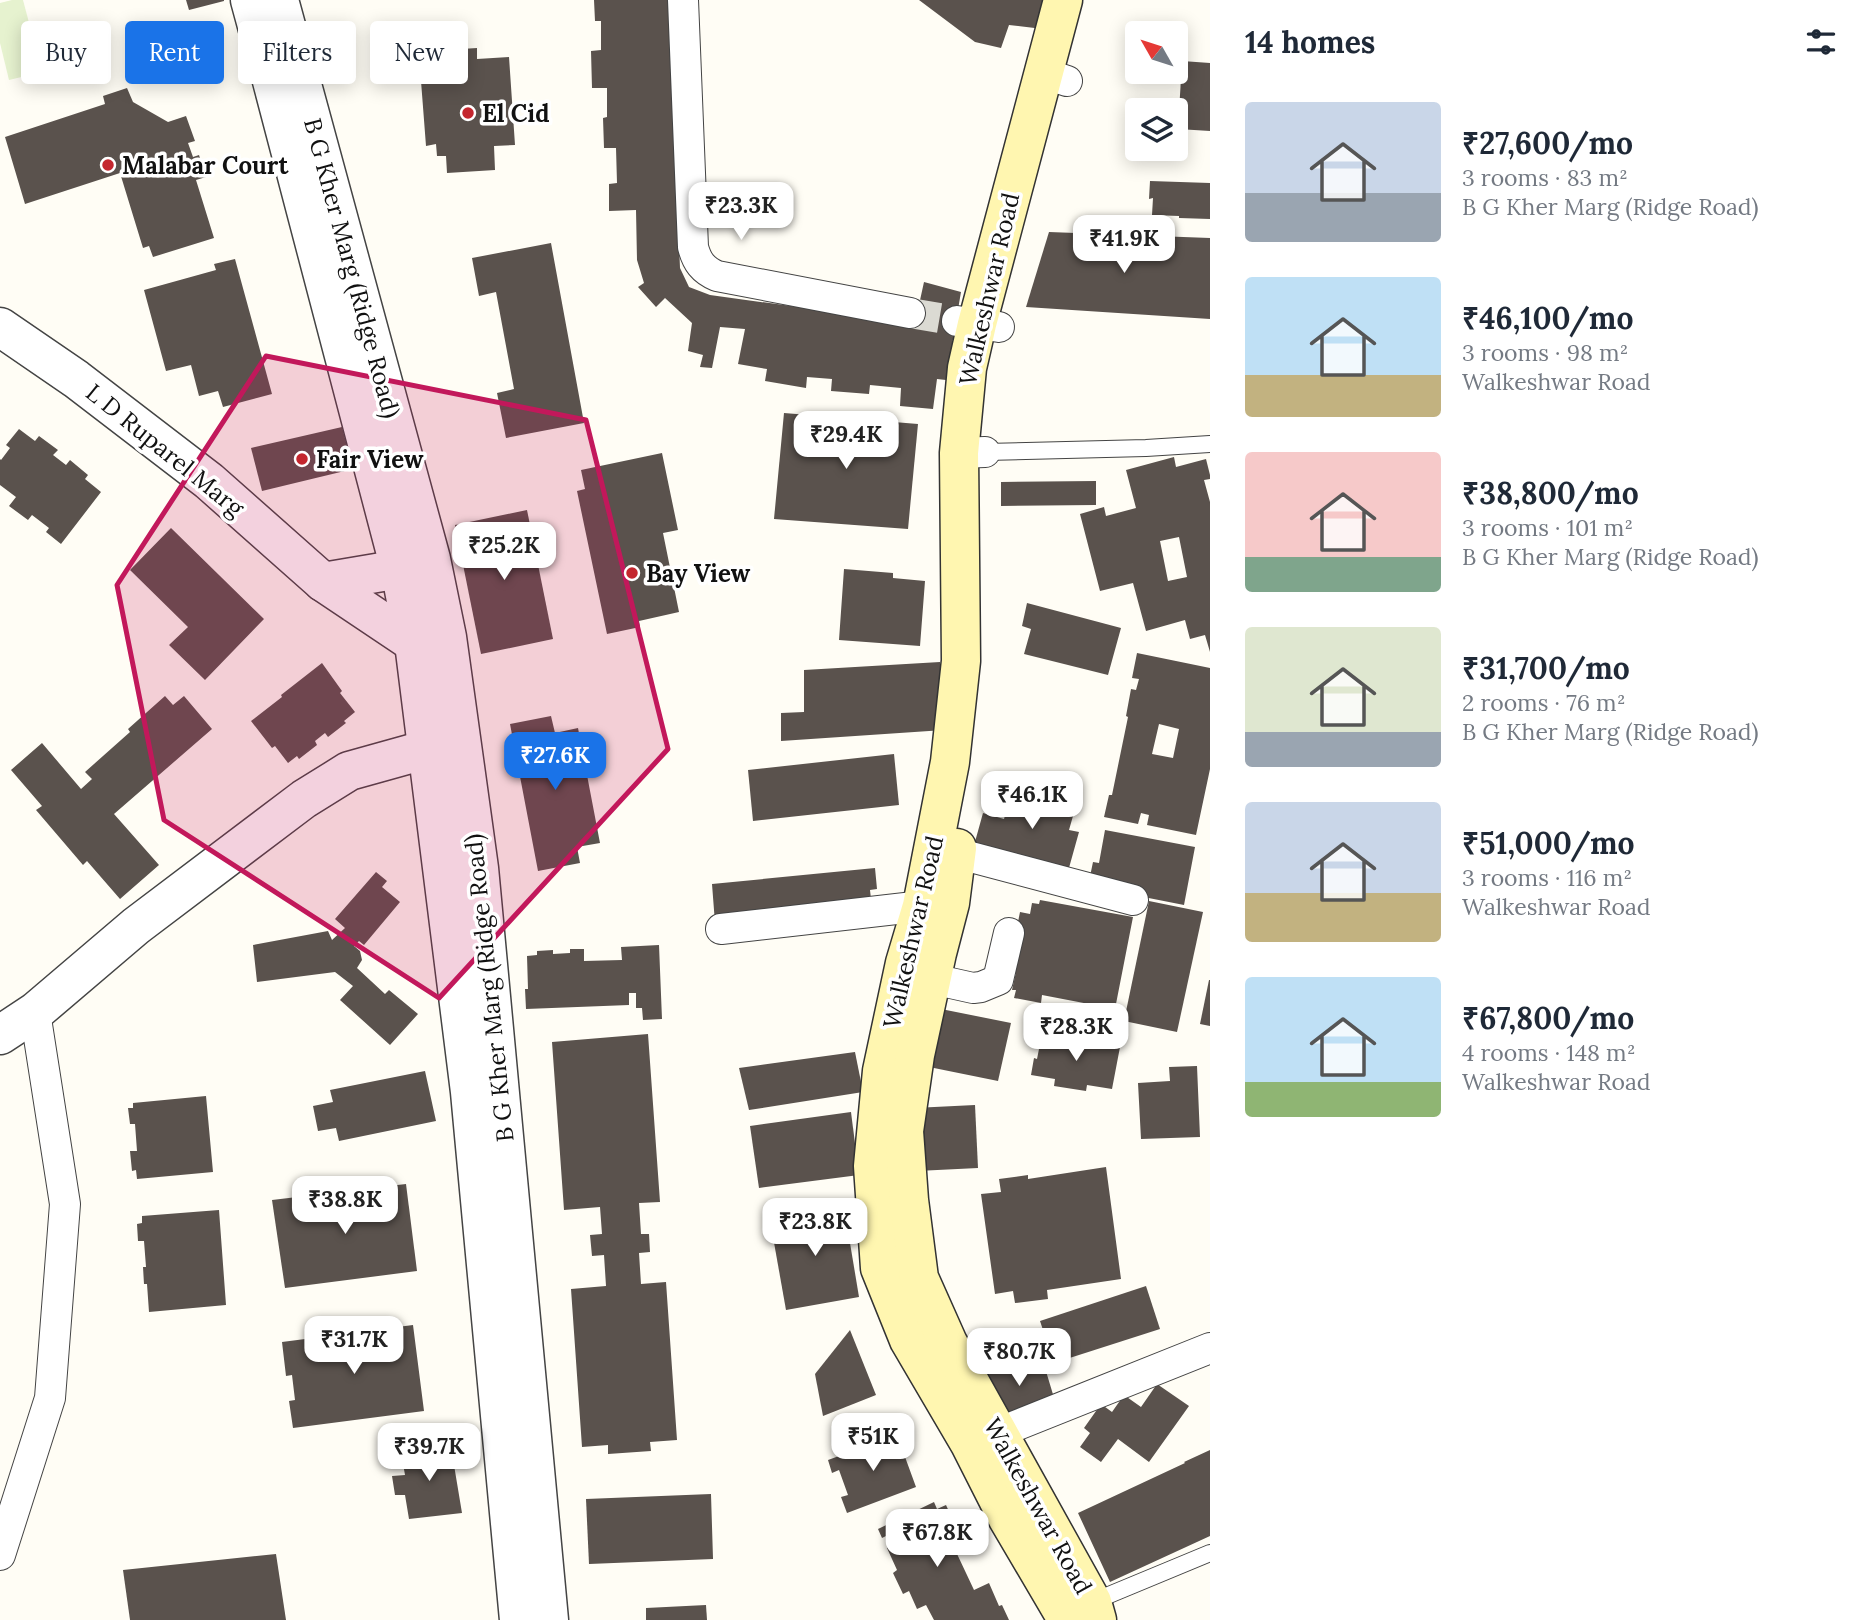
<!DOCTYPE html>
<html lang="en">
<head>
<meta charset="utf-8">
<style>
  :root { --surface:#fff; --page:#f6f6f7; --text:#1f2937; --muted:#747a83; --accent:#1a73e8 }
  body { margin:0; font-family:Lora,serif; background:var(--page); color:var(--text); height:100vh; display:flex; flex-direction:column; font-size:26px; white-space:nowrap }
  * { box-sizing:border-box; margin:0 }
  p { font-size:23px; color:var(--muted) }
  .icon { flex:none; width:38px; height:38px; fill:none; stroke:currentColor; stroke-width:2; stroke-linecap:round; stroke-linejoin:round }
  .map { position:relative; flex:1; overflow:hidden }
  .drawer { display:flex; flex-direction:column; background:var(--surface); width:665px }
  .drawer>* { flex:none }
  .banner { position:absolute; left:21px; top:21px; width:665px; height:63px; display:flex; gap:14px }
  .needle { width:46px; rotate:309deg }
  .buttons { position:absolute; left:1125px; top:21px; display:grid; gap:14px }
  .buttons a { display:grid; place-items:center; width:63px; height:63px; border-radius:7px; background:var(--surface); box-shadow:0 4px 18px #0003; font-size:35px }
  .price { position:absolute; translate:-50% -60px; padding:0 16px; border-radius:14px; background:#fff; color:#222; font-size:23px; line-height:46px; filter:drop-shadow(0 2px 4px #0008) }
  .price::after { content:''; position:absolute; left:50%; top:42px; width:21px; height:16px; margin-left:-10px; background:inherit; clip-path:polygon(0 0,100% 0,50% 100%) }
  .price.current { background:var(--accent); color:#fff }
  ul { padding:0; list-style:none }
  li { display:flex; align-items:center; gap:21px; height:175px; padding:0 35px }
  li span { display:grid; place-items:center; flex:none; width:196px; height:140px; border-radius:7px; color:#555 }
  li>.icon { margin-inline-start:auto }
  span .icon { width:84px; height:84px; fill:#fffc; stroke-width:1 }
  li b { font-size:30px }
  h2 { display:flex; justify-content:space-between; align-items:center; height:84px; padding:0 35px; font-size:30px }
  .tag { padding:0 24px; border-radius:7px; background:var(--surface); box-shadow:0 4px 18px #0003; font-size:24px; line-height:63px }
  .tag.current { background:var(--accent); color:#fff }
  main { display:flex; flex:1; min-height:0 }
  .map>svg:first-child { display:block }
  .pitch { fill:#e6f2cf }
  .building { fill:#5a524d; fill-rule:evenodd }
  .lines { fill:none; stroke-linecap:round; stroke-linejoin:round }
  .minor-tunnel { stroke:#dbdad3; stroke-width:30; stroke-dasharray:30 15; stroke-linecap:butt }
  .service-casing { stroke:#444; stroke-width:18 }
  .minor-casing { stroke:#444; stroke-width:32 }
  .tertiary-casing { stroke:#444; stroke-width:41 }
  .secondary-casing { stroke:#333; stroke-width:41 }
  .service { stroke:#fff; stroke-width:16 }
  .minor { stroke:#fff; stroke-width:30 }
  .tertiary { stroke:#fff; stroke-width:38 }
  .secondary { stroke:#fff6b0; stroke-width:38 }
  .marked { fill:#c2185b; fill-opacity:0.2; stroke:#c2185b; stroke-width:5; stroke-linejoin:round }
  .poi-dot { fill:#c4262e; stroke:#fff; stroke-width:2.5 }
  .labels { text-anchor:middle; dominant-baseline:central; stroke-width:7; stroke-linejoin:round; paint-order:stroke }
  .poi-label { font-size:24px; font-weight:bold; fill:#111; stroke:#fff; text-anchor:start }
  .street-label { font-size:24px; fill:#111; stroke:#fff }
</style>
</head>
<body>
<main>
<div class="map">
<svg width="1210" height="1620" viewBox="0 0 1210 1620">
  <rect width="100%" height="100%" fill="#fffdf5"/>
  <polygon class="pitch" points="12,0 23,0 42,72 9,80 0,43 0,3"/>
  <g class="building">
    <polygon points="186,0 224,0 224,1 189,10"/>
    <polygon points="594,0 669,0 680,268 689,287 710,295 915,323 924,282 961,292 946,380 937,379 933,409 900,406 901,388 870,385 869,394 831,391 832,379 807,377 806,388 765,381 767,369 738,364 745,329 720,327 712,368 700,367 703,355 688,351 692,323 665,298 656,307 638,287 644,283 637,260 636,210 609,211 609,184 617,183 616,148 604,148 603,118 607,117 607,88 592,88 591,51 601,50 601,21 595,21"/>
    <polygon points="919,0 1049,0 1043,29 1009,25 1001,48 975,42"/>
    <polygon points="477,48 477,59 509,57 515,145 494,146 495,170 447,173 446,156 437,156 436,144 426,146 421,81 432,80 430,51"/>
    <polygon points="1182,61 1210,63 1210,131 1178,129"/>
    <polygon points="127,88 133,102 168,122 186,116 195,141 188,143 193,157 199,155 206,177 196,180 214,238 153,257 149,246 143,248 120,173 25,204 5,137 105,104 103,96"/>
    <polygon points="1150,181 1210,183 1210,219 1179,218 1179,216 1152,215 1153,198 1149,199"/>
    <polygon points="1049,232 1210,238 1210,319 1026,307"/>
    <polygon points="551,243 584,423 506,438 497,393 514,389 496,292 479,296 472,258"/>
    <polygon points="235,259 272,394 223,407 218,391 199,396 191,365 166,371 144,290 216,270 214,264"/>
    <polygon points="784,413 918,424 908,529 774,519"/>
    <polygon points="342,427 353,469 262,491 251,448"/>
    <polygon points="19,429 35,441 39,436 58,450 53,455 66,465 70,460 88,475 85,479 101,492 61,544 46,532 49,528 32,515 28,520 9,506 16,497 0,485 0,459 1,460 10,448 6,445"/>
    <polygon points="662,453 678,530 663,533 679,612 639,621 640,627 607,634 577,491 585,489 581,470"/>
    <path d="M1174 457 1176 467 1206 459 1210 475V479L1204 480 1210 502V652L1205 635 1190 639 1185 620 1146 631 1133 583 1100 591 1080 514 1104 507 1106 516 1136 508 1126 470ZM1179 537 1187 577 1168 581 1160 541Z"/>
    <polygon points="1096,481 1096,505 1001,506 1001,482"/>
    <polygon points="527,510 553,639 481,654 455,525"/>
    <polygon points="171,528 264,619 205,680 169,645 188,627 130,570"/>
    <polygon points="844,569 893,573 893,578 925,581 920,646 839,640"/>
    <polygon points="1027,603 1121,628 1108,675 1024,654 1031,629 1022,626"/>
    <path d="M1137 653 1210 668V769L1196 835 1147 825 1149 815 1141 813 1138 824 1104 817 1109 795H1112L1128 717 1126 716 1131 689 1136 690 1139 679 1132 678ZM1159 724 1179 729 1173 758 1152 754Z"/>
    <polygon points="940,662 944,730 781,741 781,713 804,712 804,670"/>
    <polygon points="322,663 342,691 340,693 355,712 344,721 346,723 328,737 325,733 315,741 317,745 299,759 297,756 288,763 275,746 272,748 251,721 282,697 281,695"/>
    <polygon points="165,696 173,705 184,696 212,729 114,814 159,865 120,899 87,861 83,865 36,810 42,806 11,770 42,743 81,789 92,779 85,772 130,732 128,729"/>
    <polygon points="551,716 555,733 578,728 600,843 577,847 580,863 538,871 510,724"/>
    <polygon points="894,754 899,805 753,821 748,770"/>
    <polygon points="1014,784 1077,802 1069,830 1079,832 1067,875 973,849 983,813 1004,819"/>
    <polygon points="1105,830 1195,847 1184,905 1088,886 1093,862 1099,863"/>
    <polygon points="875,868 877,889 870,890 872,908 715,923 712,884"/>
    <polygon points="376,872 387,881 382,887 400,902 364,945 359,941 354,946 360,951 362,960 357,968 385,994 389,990 418,1014 390,1045 340,1000 353,986 335,972 257,982 253,945 328,931 332,940 345,928 335,919"/>
    <polygon points="1040,900 1133,917 1115,1009 1042,995 1041,1003 1014,998 1016,990 1012,990 1016,972 1008,971 1020,912 1030,914 1032,903 1039,904"/>
    <polygon points="1149,901 1203,912 1177,1032 1124,1021"/>
    <polygon points="659,945 662,1019 643,1020 642,1008 636,1008 636,993 629,993 629,1005 526,1009 525,989 528,989 527,956 537,955 537,951 553,950 553,954 570,953 570,949 584,949 584,961 622,960 621,947"/>
    <polygon points="1209,980 1210,980 1210,1026 1200,1024"/>
    <polygon points="941,1009 1011,1023 998,1081 929,1067"/>
    <polygon points="648,1034 660,1202 639,1203 641,1234 649,1234 650,1252 639,1253 641,1284 666,1282 677,1440 650,1442 651,1451 608,1454 608,1445 582,1447 571,1289 606,1286 604,1255 592,1256 590,1235 602,1234 600,1207 564,1210 552,1042"/>
    <polygon points="1042,1034 1120,1047 1112,1089 1087,1085 1086,1091 1054,1086 1055,1079 1031,1075 1034,1058 1037,1059"/>
    <polygon points="855,1052 863,1092 749,1110 739,1068"/>
    <polygon points="1197,1066 1200,1137 1141,1139 1138,1083 1170,1081 1169,1067"/>
    <polygon points="425,1071 436,1121 339,1141 336,1128 318,1131 313,1106 333,1102 330,1090"/>
    <polygon points="206,1096 213,1172 137,1179 136,1170 132,1171 130,1151 137,1151 135,1124 130,1124 128,1108 133,1108 133,1103"/>
    <polygon points="975,1105 978,1168 917,1171 914,1108"/>
    <polygon points="851,1112 859,1175 759,1188 750,1126"/>
    <polygon points="1106,1167 1121,1279 1047,1290 1048,1299 1015,1303 1013,1291 995,1294 981,1194 1001,1192 999,1179 1028,1175 1028,1179"/>
    <polygon points="406,1184 417,1271 285,1288 272,1200"/>
    <polygon points="844,1207 859,1297 786,1310 770,1220"/>
    <polygon points="219,1210 226,1305 149,1312 147,1284 144,1284 143,1267 146,1267 144,1241 138,1241 137,1224 142,1223 142,1216"/>
    <polygon points="1146,1286 1160,1329 1054,1363 1040,1321"/>
    <polygon points="413,1325 424,1411 293,1428 289,1401 295,1400 292,1375 286,1376 282,1342"/>
    <polygon points="850,1330 876,1395 823,1416 815,1374"/>
    <polygon points="1042,1358 1055,1401 999,1419 984,1370 1003,1364 1005,1370"/>
    <polygon points="1157,1384 1189,1406 1149,1462 1118,1439 1101,1462 1080,1447 1090,1433 1084,1428 1101,1404 1112,1412 1124,1395 1141,1407"/>
    <polygon points="897,1435 916,1487 847,1513 841,1497 848,1495 839,1470 832,1473 828,1460"/>
    <polygon points="451,1447 462,1513 409,1519 405,1495 395,1495 392,1476 405,1475 401,1452"/>
    <polygon points="1210,1450 1210,1536 1110,1582 1078,1513 1185,1463 1184,1462"/>
    <polygon points="711,1494 713,1559 589,1564 586,1499"/>
    <polygon points="934,1502 937,1509 946,1505 952,1518 942,1522 974,1590 989,1583 999,1606 1002,1605 1009,1620 934,1620 926,1605 917,1609 909,1591 903,1594 893,1573 897,1570 887,1548 893,1545 888,1535 882,1538 878,1529"/>
    <polygon points="276,1554 286,1620 130,1620 123,1570"/>
    <polygon points="706,1605 707,1620 646,1620 646,1608"/>
  </g>
  <g class="lines">
    <polyline class="minor-tunnel" points="910,313 957,321"/>
    <g class="service-casing">
      <g id="service">
        <polyline points="985,452 1146,448 1210,444"/>
        <polyline points="1092,1602 1210,1553"/>
      </g>
    </g>
    <g class="minor-casing">
      <g id="minor">
        <path d="M683 0 693 247C697 262 703 270 717 276L910 313"/>
        <polyline points="1043,73 1067,81"/>
        <polyline points="957,321 999,327"/>
        <polyline points="959,453 985,452"/>
        <polyline points="937,848 1133,900"/>
        <polyline points="721,929 940,904"/>
        <polyline points="910,974 973,988 981,987 998,980 1009,933"/>
        <polyline points="980,1440 1210,1348"/>
        <polyline points="0,1555 50,1398 65,1204 35,1012"/>
      </g>
    </g>
    <g class="tertiary-casing">
      <g id="tertiary">
        <polyline points="250,0 272,81 400,569 414,643 470,1092 519,1620"/>
        <polyline points="279,0 431,559 447,637 479,868 549,1620"/>
        <polyline points="0,327 76,379 209,481 323,582 414,643 428,641"/>
        <polyline points="323,582 400,569 423,562"/>
        <polyline points="0,1035 35,1012 136,926 304,799 349,771 453,742"/>
      </g>
    </g>
    <g class="secondary-casing">
      <g id="secondary">
        <polyline points="1063,0 977,324 967,368 959,453 961,661 950,762 922,906 905,963 882,1071 873,1166 880,1268 909,1340 970,1444 1007,1517 1064,1614 1066,1620"/>
        <polyline points="957,848 950,903 937,953 915,1055 904,1131 909,1200 919,1278 948,1343 1092,1602 1097,1620"/>
      </g>
    </g>
    <use href="#service" class="service"/>
    <use href="#minor" class="minor"/>
    <use href="#tertiary" class="tertiary"/>
    <use href="#secondary" class="secondary"/>
  </g>
  <path class="marked" d="M266 356 586 420 668 749 439 998 164 820 117 585Z"/>
  <g class="poi-dot">
    <circle cx="468" cy="113" r="7"/>
    <circle cx="108" cy="165" r="7"/>
    <circle cx="302" cy="459" r="7"/>
    <circle cx="632" cy="573" r="7"/>
  </g>
  <g class="labels">
    <g class="poi-label">
      <text x="482" y="113">El Cid</text>
      <text x="122" y="165">Malabar Court</text>
      <text x="316" y="459">Fair View</text>
      <text x="646" y="573">Bay View</text>
    </g>
    <g class="street-label">
      <text transform="translate(352 268) rotate(75)">B G Kher Marg (Ridge Road)</text>
      <text transform="translate(989 289) rotate(-77)">Walkeshwar Road</text>
      <text transform="translate(165 450) rotate(39)">L D Ruparel Marg</text>
      <text transform="translate(913 932) rotate(-77)">Walkeshwar Road</text>
      <text transform="translate(489 988) rotate(-96)">B G Kher Marg (Ridge Road)</text>
      <text transform="translate(1038 1506) rotate(61)">Walkeshwar Road</text>
    </g>
  </g>
</svg>
<div class="buttons">
<a><svg class="needle" viewBox="-14 -14 28 28"><path d="M0-13l5 13h-10z" fill="#e53935"/><path d="M0 13l5-13h-10z" fill="#747a83"/></svg></a>
<a><svg class="icon" aria-label="layers" viewBox="0 0 24 24"><path d="M12 4l9 5-9 5-9-5zM3 14l9 5 9-5"/></svg></a>
</div>
<b class="price" style="left:741px;top:242px">₹23.3K</b>
<b class="price" style="left:1124px;top:275px">₹41.9K</b>
<b class="price" style="left:846px;top:471px">₹29.4K</b>
<b class="price" style="left:504px;top:582px">₹25.2K</b>
<b class="price current" style="left:555px;top:792px">₹27.6K</b>
<b class="price" style="left:1032px;top:831px">₹46.1K</b>
<b class="price" style="left:1076px;top:1063px">₹28.3K</b>
<b class="price" style="left:345px;top:1236px">₹38.8K</b>
<b class="price" style="left:815px;top:1258px">₹23.8K</b>
<b class="price" style="left:354px;top:1376px">₹31.7K</b>
<b class="price" style="left:1019px;top:1388px">₹80.7K</b>
<b class="price" style="left:873px;top:1473px">₹51K</b>
<b class="price" style="left:429px;top:1483px">₹39.7K</b>
<b class="price" style="left:937px;top:1569px">₹67.8K</b>
<div class="banner">
<a class="tag">Buy</a>
<a class="tag current">Rent</a>
<a class="tag">Filters</a>
<a class="tag">New</a>
</div>
</div>
<section class="drawer">
<h2>14 homes<svg class="icon" aria-label="filters" viewBox="0 0 24 24"><path d="M4 7h16M4 17h16"/><circle cx="9" cy="7" r="2"/><circle cx="15" cy="17" r="2"/></svg></h2>
<ul>
<li><span style="background:linear-gradient(#c9d6e8 65%,#9aa5b1 0)"><svg class="icon" aria-label="home" viewBox="0 0 24 24"><path d="M3 11l9-7 9 7M6 9v11h12V9"/></svg></span><div><b>₹27,600/mo</b><p>3 rooms · 83 m²</p><p>B G Kher Marg (Ridge Road)</p></div></li>
<li><span style="background:linear-gradient(#bfe0f5 70%,#c2b280 0)"><svg class="icon" aria-label="home" viewBox="0 0 24 24"><path d="M3 11l9-7 9 7M6 9v11h12V9"/></svg></span><div><b>₹46,100/mo</b><p>3 rooms · 98 m²</p><p>Walkeshwar Road</p></div></li>
<li><span style="background:linear-gradient(#f6c9c9 75%,#7fa58c 0)"><svg class="icon" aria-label="home" viewBox="0 0 24 24"><path d="M3 11l9-7 9 7M6 9v11h12V9"/></svg></span><div><b>₹38,800/mo</b><p>3 rooms · 101 m²</p><p>B G Kher Marg (Ridge Road)</p></div></li>
<li><span style="background:linear-gradient(#dfe7d0 75%,#9aa5b1 0)"><svg class="icon" aria-label="home" viewBox="0 0 24 24"><path d="M3 11l9-7 9 7M6 9v11h12V9"/></svg></span><div><b>₹31,700/mo</b><p>2 rooms · 76 m²</p><p>B G Kher Marg (Ridge Road)</p></div></li>
<li><span style="background:linear-gradient(#c9d6e8 65%,#c2b280 0)"><svg class="icon" aria-label="home" viewBox="0 0 24 24"><path d="M3 11l9-7 9 7M6 9v11h12V9"/></svg></span><div><b>₹51,000/mo</b><p>3 rooms · 116 m²</p><p>Walkeshwar Road</p></div></li>
<li><span style="background:linear-gradient(#bfe0f5 75%,#8fb573 0)"><svg class="icon" aria-label="home" viewBox="0 0 24 24"><path d="M3 11l9-7 9 7M6 9v11h12V9"/></svg></span><div><b>₹67,800/mo</b><p>4 rooms · 148 m²</p><p>Walkeshwar Road</p></div></li>
</ul>
</section>
</main>
</body>
</html>
